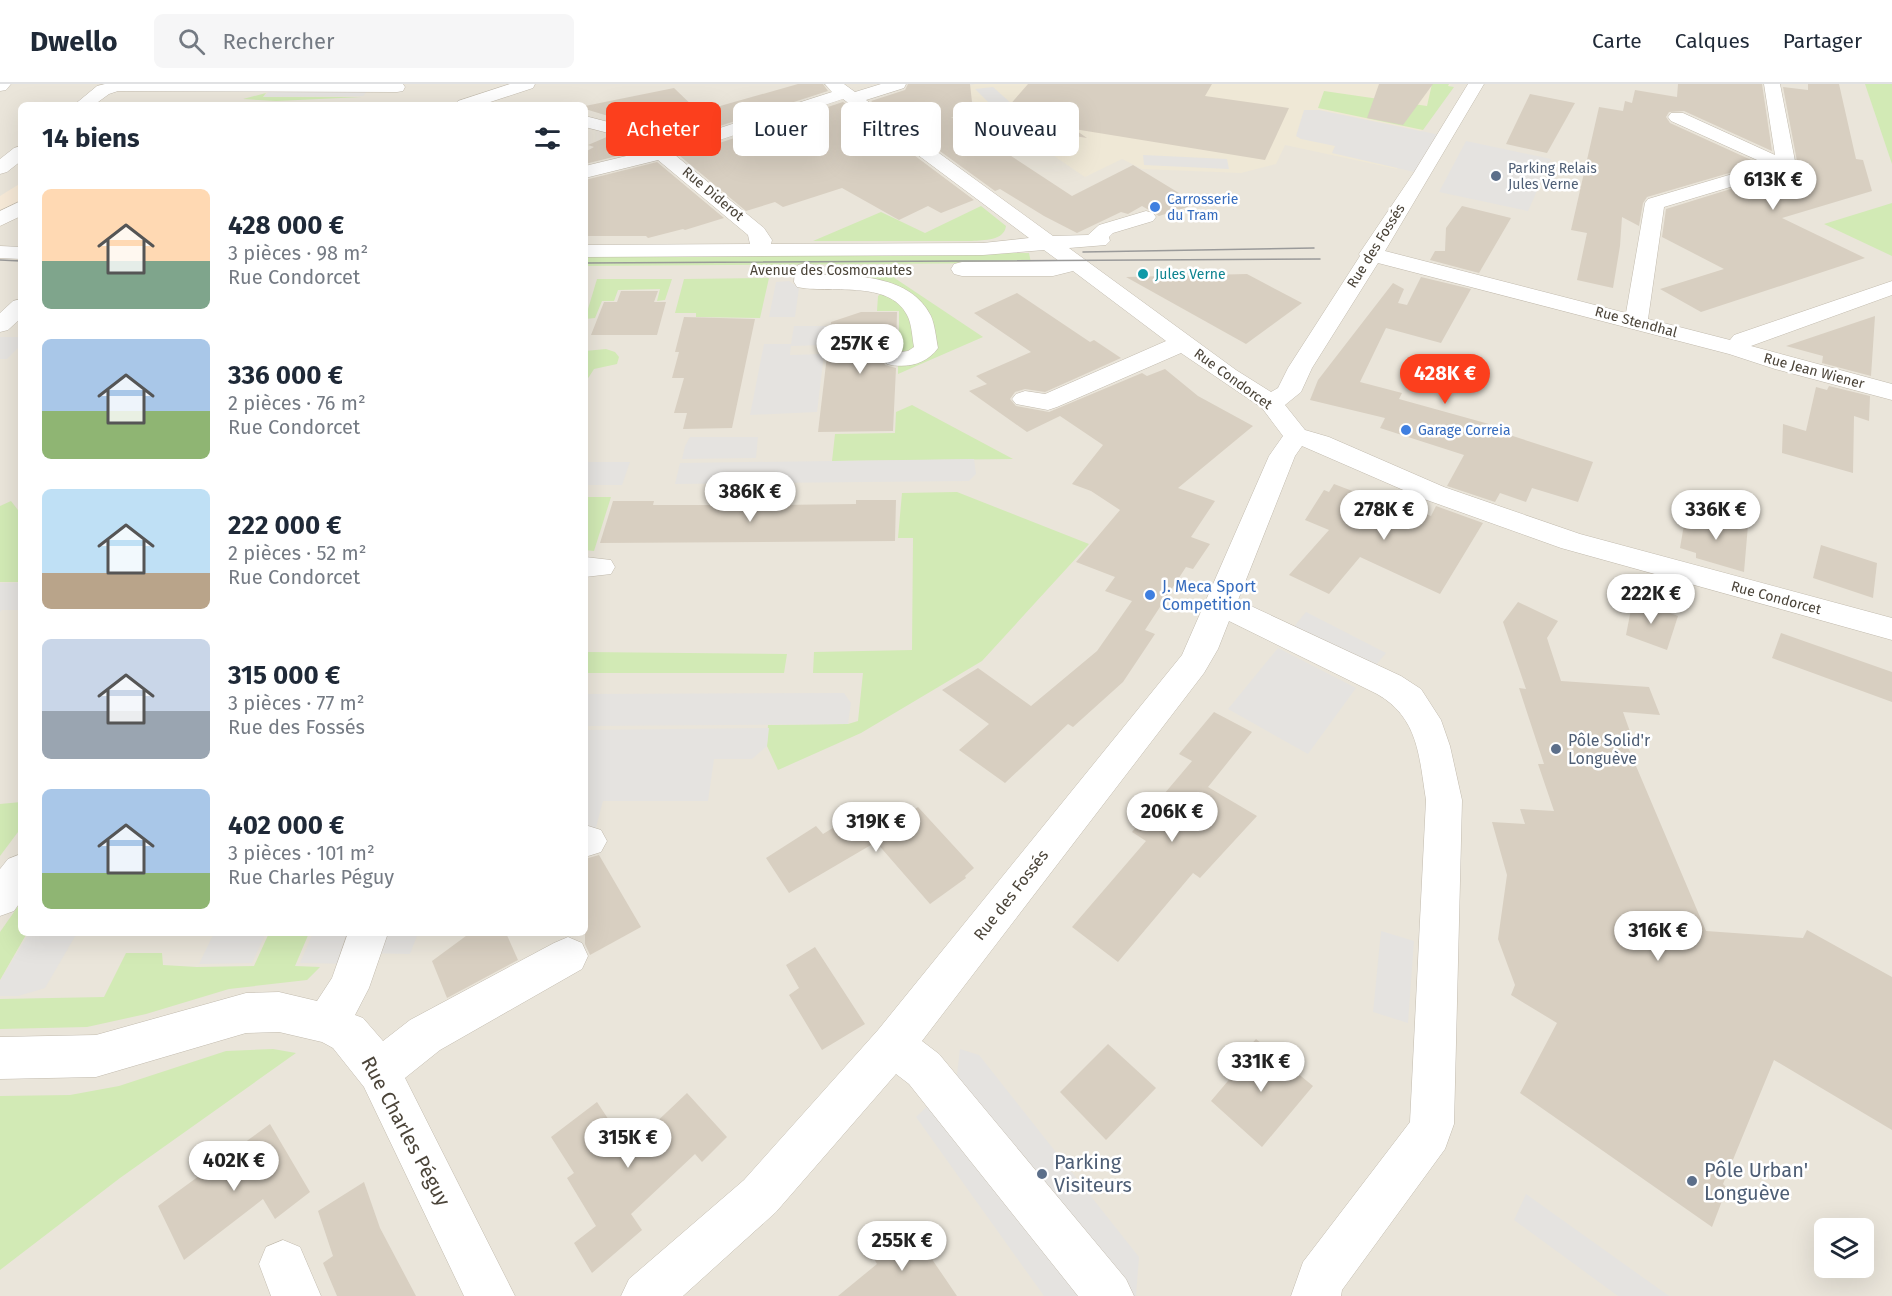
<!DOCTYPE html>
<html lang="fr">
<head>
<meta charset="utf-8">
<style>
  :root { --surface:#fff; --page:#f6f6f7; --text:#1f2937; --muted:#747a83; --line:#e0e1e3; --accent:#fc3f1d }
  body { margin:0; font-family:"Fira Sans",sans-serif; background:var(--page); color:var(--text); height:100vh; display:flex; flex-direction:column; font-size:22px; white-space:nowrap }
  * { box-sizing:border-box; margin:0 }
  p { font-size:20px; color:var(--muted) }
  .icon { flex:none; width:33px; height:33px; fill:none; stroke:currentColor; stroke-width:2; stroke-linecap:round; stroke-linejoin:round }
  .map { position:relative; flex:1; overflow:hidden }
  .sheet { position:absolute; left:18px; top:18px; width:570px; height:834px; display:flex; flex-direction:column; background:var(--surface); border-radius:9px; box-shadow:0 6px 24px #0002 }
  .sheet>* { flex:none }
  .banner { position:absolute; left:606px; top:18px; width:570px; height:54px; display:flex; gap:12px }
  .controls { position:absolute; left:1814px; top:1134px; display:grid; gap:12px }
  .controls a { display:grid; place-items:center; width:60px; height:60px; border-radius:9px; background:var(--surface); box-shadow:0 6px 24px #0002; font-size:30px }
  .price { position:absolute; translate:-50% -51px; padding:0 14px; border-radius:21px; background:#fff; color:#222; font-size:20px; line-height:39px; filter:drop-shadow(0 2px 3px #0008) }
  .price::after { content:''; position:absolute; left:50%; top:36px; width:18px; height:14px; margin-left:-9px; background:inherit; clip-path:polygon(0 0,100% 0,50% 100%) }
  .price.active { background:var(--accent); color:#fff }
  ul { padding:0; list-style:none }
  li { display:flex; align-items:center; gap:18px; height:150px; padding:0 24px }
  li span { display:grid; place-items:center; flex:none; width:168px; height:120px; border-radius:9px; color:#555 }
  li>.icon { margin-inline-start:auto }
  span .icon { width:72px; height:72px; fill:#fffc; stroke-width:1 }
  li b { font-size:26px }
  h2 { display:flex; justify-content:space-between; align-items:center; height:72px; padding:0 24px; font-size:26px }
  .chip { padding:0 21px; border-radius:9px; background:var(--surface); box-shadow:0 6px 24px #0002; font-size:21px; line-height:54px }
  .chip.active { background:var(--accent); color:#fff }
  header { display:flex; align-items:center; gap:36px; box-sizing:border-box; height:84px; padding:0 30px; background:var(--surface); border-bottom:2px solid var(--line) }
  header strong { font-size:28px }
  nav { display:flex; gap:33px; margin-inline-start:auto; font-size:21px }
  .search { width:420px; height:54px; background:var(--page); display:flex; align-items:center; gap:15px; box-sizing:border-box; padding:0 21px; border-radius:9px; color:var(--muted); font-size:22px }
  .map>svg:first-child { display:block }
  .residential { fill:#eae5da; fill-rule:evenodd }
  .commercial { fill:#f7ead8 }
  .education { fill:#efe8d6 }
  .green { fill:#d2eab5 }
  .parking { fill:#e5e3e0 }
  .building { fill:#d8cfc1 }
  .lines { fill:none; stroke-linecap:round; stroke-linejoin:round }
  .minor-casing { stroke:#c2bbae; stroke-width:1 }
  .minor { fill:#fff; fill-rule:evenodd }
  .tram { stroke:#9a9a9a; stroke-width:1.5 }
  .service-dot { fill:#5c6f8a; stroke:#fff; stroke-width:2 }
  .shop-dot { fill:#3f7fe0; stroke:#fff; stroke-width:2 }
  .culture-dot { fill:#0f9aa8; stroke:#fff; stroke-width:2 }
  .labels { text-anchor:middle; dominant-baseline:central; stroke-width:5; stroke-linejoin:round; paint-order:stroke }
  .far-service-label { font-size:14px; fill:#4e5e75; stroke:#fff; text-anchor:start }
  .far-street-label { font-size:14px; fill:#4b4439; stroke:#fff }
  .far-shop-label { font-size:14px; fill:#366cbe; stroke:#fff; text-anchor:start }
  .far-culture-label { font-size:14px; fill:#0d838f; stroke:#fff; text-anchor:start }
  .shop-label { font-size:16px; fill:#366cbe; stroke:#fff; text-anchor:start }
  .service-label { font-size:16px; fill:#4e5e75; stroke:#fff; text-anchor:start }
  .street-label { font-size:16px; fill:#4b4439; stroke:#fff }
  .near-street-label { font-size:20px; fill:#4b4439; stroke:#fff }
  .near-service-label { font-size:20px; fill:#4e5e75; stroke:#fff; text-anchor:start }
</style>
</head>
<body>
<header>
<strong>Dwello</strong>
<div class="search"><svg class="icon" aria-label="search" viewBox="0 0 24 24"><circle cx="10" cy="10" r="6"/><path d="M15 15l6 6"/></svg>Rechercher</div>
<nav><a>Carte</a><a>Calques</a><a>Partager</a></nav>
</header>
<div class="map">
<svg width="1892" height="1212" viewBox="0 0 1892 1212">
  <rect width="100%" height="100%" fill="#f6f3ec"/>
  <path class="residential" d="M0 0H1892V1212H0ZM21 21H585V849H21ZM1824 1144H1863V1184H1824Z"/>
  <polygon class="commercial" points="21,99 21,130 0,143 0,112"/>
  <polygon class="education" points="975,0 1451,0 1397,85 1285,61 1276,80 1241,89 1142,85 1122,75 1085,93 958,7"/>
  <g class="green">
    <polygon points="1432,0 1449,0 1448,2 1454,3 1423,46 1318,24 1324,7 1427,22"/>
    <polygon points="1865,0 1892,0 1892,80"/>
    <polygon points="266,9 263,13 362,13 276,17 243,15"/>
    <polygon points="1892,119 1892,172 1824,140"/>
    <path d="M981 122 1006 142C1004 157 984 156 972 157H813L881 128 925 149Z"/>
    <polygon points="1029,169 1031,179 585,182 585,171"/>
    <path d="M872 193H893L983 253 898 290V282L936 263C937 221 905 201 868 194Z"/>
    <polygon points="769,194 760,234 696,233 696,229 675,229 684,195"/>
    <polygon points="597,195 672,195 665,216 657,217 660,205 618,206 614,217 602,217 595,234 585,235"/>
    <path d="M881 210C903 215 921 243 914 265L899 269V227H877L878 212Z"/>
    <polygon points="606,265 615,268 619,273 617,280 594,285 585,299 585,267"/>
    <polygon points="912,321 1013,375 832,377 835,350 895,349 896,328"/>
    <polygon points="957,408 1089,460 982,577 861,649 778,686 767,662 768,641 848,640 858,637 863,589 813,589 814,568 912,566 913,454 898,454 902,409"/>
    <polygon points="585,413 611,413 594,467 585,466"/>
    <polygon points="11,417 21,430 21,498 0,498 0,422"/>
    <polygon points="585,568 787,570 784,589 585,589"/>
    <polygon points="21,718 21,744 0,772 0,720"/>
    <polygon points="21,818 21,849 27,849 0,896 0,848"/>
    <polygon points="269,849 309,849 295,882 320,883 307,896 229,905 146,930 87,943 0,945 0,915 104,913 126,869 162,869 163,881 197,883 254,882"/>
    <polygon points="273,965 296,969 120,1094 0,1186 0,1012 70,1011 119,1002 226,967"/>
  </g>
  <g class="parking">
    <polygon points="993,3 1045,50 1032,54 1000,30 975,5"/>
    <polygon points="368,6 363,12 264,13 269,7"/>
    <polygon points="1304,26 1319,26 1445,52 1423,90 1332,69 1335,62 1301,55 1296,52"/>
    <polygon points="1466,57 1551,75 1528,127 1439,108"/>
    <polygon points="1143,71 1227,75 1229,85 1144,81"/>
    <polygon points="789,197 799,204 795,233 769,233 776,198"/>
    <polygon points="794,242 826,242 824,261 791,262 790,271 824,270 817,328 750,331 764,260 791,260"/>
    <polygon points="0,253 21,253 21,261 7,275 0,275"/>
    <polygon points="690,353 758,353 756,374 682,375 685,362"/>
    <polygon points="974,375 976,390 969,397 675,400 680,379"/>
    <polygon points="585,378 630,378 622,401 585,401"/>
    <polygon points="0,499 21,499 21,526 2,526 0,528"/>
    <polygon points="1306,528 1386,569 1375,582 1292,545"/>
    <polygon points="1278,564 1356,604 1308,670 1228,625"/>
    <polygon points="844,609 851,619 848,640 585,642 585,610"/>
    <polygon points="769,644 767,662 752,675 714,675 708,717 603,717 596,743 588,757 585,757 585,646"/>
    <polygon points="1381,847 1414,857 1408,939 1373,928"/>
    <polygon points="29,849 77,849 45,904 18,912 0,912 0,897"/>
    <polygon points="214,849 266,849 252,879 199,880"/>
    <polygon points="313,849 418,849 410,870 361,869 357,880 300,879"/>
    <polygon points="960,965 979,971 1139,1173 1136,1212 1044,1212 916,1033 942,1008 956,999"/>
    <polygon points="1526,1110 1669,1212 1618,1212 1514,1136"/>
  </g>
  <g class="building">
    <polygon points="798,0 823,0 828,7 664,60 631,42 635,40 585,25 585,22 674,4 699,28"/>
    <polygon points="908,0 970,0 974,36 951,33 975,49 976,60 982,53 1072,112 1133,81 1197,120 1159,132 1142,122 1128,130 1121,128 1077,149 1044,132 1000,105 995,107 871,17 905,6"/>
    <polygon points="1028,0 1212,0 1205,12 1289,24 1265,76 1074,45 1087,54 994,39"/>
    <polygon points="1379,0 1433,0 1403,41 1367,34"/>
    <polygon points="1678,0 1762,0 1772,67 1684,27 1669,28 1666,33 1670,39 1760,80 1647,113 1643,119 1639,142 1622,133 1620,162 1613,204 1577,196 1587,149 1571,146 1599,23 1623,27 1625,17 1632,19 1635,6 1677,13"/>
    <polygon points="1808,0 1839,0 1856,75 1863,76 1872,107 1782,134 1865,174 1701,228 1660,205 1724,185 1662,153 1666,125 1792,86 1797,77 1783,3 1808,6"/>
    <polygon points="1530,10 1575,19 1547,69 1506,60"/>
    <polygon points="843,18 974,116 941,129 928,122 899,136 842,104 783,123 775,118 746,127 680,72"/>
    <polygon points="609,52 641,66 585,80 585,68 594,63 588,61"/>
    <polygon points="657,78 724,134 685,146 683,145 648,154 646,152 585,152 585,96"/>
    <polygon points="1462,122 1511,134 1479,189 1430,176 1435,167 1445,167 1446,144"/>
    <polygon points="1247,190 1302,219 1246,260 1126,193"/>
    <polygon points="1421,193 1471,205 1441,259 1386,244 1360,298 1402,309 1399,315 1489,340 1488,344 1593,378 1578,418 1532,404 1526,418 1500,409 1495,418 1447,402 1464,371 1380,344 1385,334 1310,316 1318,296 1393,199 1404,205 1398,219 1407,221"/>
    <polygon points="621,207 658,207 654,218 666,218 657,251 591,251 604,218 617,218"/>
    <polygon points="1017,209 1090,258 1094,256 1121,274 1045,308 1025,305 1015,308 1010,315 1016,322 1049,328 1142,289 1147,292 1165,285 1198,312 1253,342 1178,404 1215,417 1191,453 1210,460 1193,485 1186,483 1145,546 1155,550 1123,598 1073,643 1068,640 1005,699 959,666 989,640 942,606 978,584 1031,622 1097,567 1132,517 1105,507 1115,493 1076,478 1120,426 1091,407 1072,400 1103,361 1060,332 1027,348 969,307 987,300 976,292 1031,268 974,229"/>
    <polygon points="861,228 897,228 896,266 887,268 882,274 885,281 896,284 893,347 818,348 831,238"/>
    <polygon points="1875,232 1871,292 1822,279 1823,272 1786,262"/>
    <polygon points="684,233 755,235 732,344 683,345 687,329 674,329 684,294 672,294 679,268 675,268"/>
    <polygon points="1829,302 1870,312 1869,337 1854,332 1853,389 1782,369 1783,340 1806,347 1816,303 1827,306"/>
    <polygon points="1334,400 1410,429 1412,425 1431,432 1436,422 1483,439 1440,510 1360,473 1329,510 1289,491 1329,446 1305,436 1324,406 1329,408"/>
    <polygon points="856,416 896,416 895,457 600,459 613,417 654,417 653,421 777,421 856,420"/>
    <polygon points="1686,429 1748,441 1744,488 1696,474 1696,469 1680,464"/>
    <polygon points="1821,461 1877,479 1873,514 1813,494"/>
    <polygon points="1633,515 1678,532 1667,566 1626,551"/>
    <polygon points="1518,518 1558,537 1547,554 1561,597 1649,603 1660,631 1623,628 1633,656 1625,656 1706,847 1803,854 1807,846 1892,893 1892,1046 1774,976 1723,1100 1727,1104 1712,1143 1520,1009 1557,939 1511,911 1515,901 1498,855 1507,791 1492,738 1525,740 1520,725 1554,727 1538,680 1544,680 1519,604 1526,605 1503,538"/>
    <polygon points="1781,549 1892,588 1892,618 1772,574"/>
    <polygon points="1214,628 1252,648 1208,703 1257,732 1200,794 1193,789 1118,878 1072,843 1146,757 1132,748 1192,677 1179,670"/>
    <polygon points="918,723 974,784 965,792 966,794 930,820 876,758 789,809 766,774 816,742 823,750 865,724 884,746"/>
    <polygon points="599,771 641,843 590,871 585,860 585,775"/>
    <polygon points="470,849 506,849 518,876 447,914 432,877"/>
    <polygon points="815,863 865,940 822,966 789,911 799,904 786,881"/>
    <polygon points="1256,955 1313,1002 1262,1063 1211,1017 1233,991 1228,986"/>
    <polygon points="1108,960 1156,1004 1106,1056 1060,1008"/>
    <polygon points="687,1009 727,1053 702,1078 695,1070 631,1130 642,1146 592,1189 574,1159 596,1142 567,1094 574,1089 551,1053 597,1018 628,1065"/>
    <polygon points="270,1040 310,1108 275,1135 263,1115 184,1176 158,1122"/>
    <polygon points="364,1098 380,1144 416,1212 337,1212 323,1179 333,1172 318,1127"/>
    <polygon points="910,1143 957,1212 838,1212 877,1180 873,1173"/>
  </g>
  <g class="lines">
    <g class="minor-casing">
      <g id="minor">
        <polygon points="0,0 11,0 6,6 0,7"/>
        <polygon points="105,0 403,0 405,3 403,7 397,8 118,7 109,10 94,21 74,21 97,2"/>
        <polygon points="510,0 535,0 533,4 481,21 455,21 458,17"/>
        <path d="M825 0H844L855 8 881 0H906L904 4 866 16 1053 152 1088 151 1099 141 1146 127 1153 129 1156 133 1153 137 1113 149 1109 153 1110 157 1106 161 1069 164 1236 286 1271 308 1278 304 1288 284 1360 172 1359 170 1413 90 1468 0H1484L1385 167 1626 229 1645 119 1648 115 1766 80 1671 37 1668 33 1671 29H1683L1775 71 1764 0H1780L1795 77 1790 85 1664 123 1648 235 1730 256 1734 251 1892 197V211L1751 262 1892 300V316L1775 285 1729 270 1378 179 1312 284 1301 308 1285 321 1305 346 1329 353 1444 403 1580 450 1892 534V556L1561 464 1424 415 1302 362 1295 372 1238 516 1401 592 1421 605 1441 636 1450 662 1462 716 1454 1040 1445 1065 1342 1206 1341 1212H1291L1303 1178 1410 1038 1426 716C1419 673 1419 634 1377 610L1229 537 1218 565 1204 589 922 957 939 970 1126 1195 1134 1212H1078L909 1000 896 990 776 1128 683 1212H621L629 1195 744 1096 878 946 1182 571 1269 372 1283 352 1262 324 1181 269 1057 323 1048 326 1016 320 1012 315 1016 310 1025 307 1045 310 1166 257 1073 187 1053 192H962L954 190 951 185 954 180 962 178 1059 177 1044 166 983 171 585 173V161L750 160 748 151 658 76 585 94V82L647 67 616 51 585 43V32L628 43 664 62 832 8ZM843 15 1029 154 983 159 771 160 772 156 764 144 675 71Z"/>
        <polygon points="21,62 21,77 7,88 0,90 0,75 14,64"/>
        <polygon points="21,117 21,132 0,142 0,127"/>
        <polygon points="0,162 21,163 21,175 0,174"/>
        <path d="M806 179 814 181 817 186V191C855 191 911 191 931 232 935 241 936 254 938 264 927 280 906 285 887 280L884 275 887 270 908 267 914 263C912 253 912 240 907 231 889 195 828 210 797 203L794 198 795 186 798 181Z"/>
        <polygon points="21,215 21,234 8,246 0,248 0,229 13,217"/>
        <polygon points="585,473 611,476 615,483 611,490 585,493"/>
        <polygon points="585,741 601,746 607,757 601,768 585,773"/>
        <polygon points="21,770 21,817 14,827 0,832 0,785 8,775"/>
        <polygon points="348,849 388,849 369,904 355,931 363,934 383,957 410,936 554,859 568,853 582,859 588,872 582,885 440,966 405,994 515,1212 464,1212 364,1003 333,964 322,958 279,948 246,949 96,993 0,995 0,953 96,951 246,909 279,908 317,917 332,894"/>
        <polygon points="283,1156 300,1163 321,1212 271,1212 259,1180 266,1163"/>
      </g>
    </g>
    <use href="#minor" class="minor"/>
    <g class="tram">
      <polyline points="1083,168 1314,164"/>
      <polyline points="0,176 21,177"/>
      <polyline points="585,179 1320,175"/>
    </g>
  </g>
  <g class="service-dot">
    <circle cx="1496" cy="92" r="6"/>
    <circle cx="1556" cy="665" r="6"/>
    <circle cx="1042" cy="1090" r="6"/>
    <circle cx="1692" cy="1097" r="6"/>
  </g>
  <g class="shop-dot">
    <circle cx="1155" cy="123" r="6"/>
    <circle cx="1406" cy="346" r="6"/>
    <circle cx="1150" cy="511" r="6"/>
  </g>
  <circle class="culture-dot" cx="1143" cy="190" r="6"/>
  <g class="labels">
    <g class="far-service-label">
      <text x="1508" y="84">Parking Relais<tspan x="1508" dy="16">Jules Verne</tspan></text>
    </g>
    <g class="far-street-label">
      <text transform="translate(713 110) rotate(40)">Rue Diderot</text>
      <text transform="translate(1376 162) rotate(-58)">Rue des Fossés</text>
      <text x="831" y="186">Avenue des Cosmonautes</text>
      <text transform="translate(1636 238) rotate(15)">Rue Stendhal</text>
      <text transform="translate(1814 287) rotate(15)">Rue Jean Wiener</text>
      <text transform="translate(1233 295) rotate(36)">Rue Condorcet</text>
      <text transform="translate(1776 514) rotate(15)">Rue Condorcet</text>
    </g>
    <g class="far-shop-label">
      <text x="1167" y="115">Carrosserie<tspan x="1167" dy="16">du Tram</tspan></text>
      <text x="1418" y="346">Garage Correia</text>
    </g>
    <g class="far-culture-label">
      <text x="1155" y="190">Jules Verne</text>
    </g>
    <g class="shop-label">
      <text x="1162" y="502">J. Meca Sport<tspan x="1162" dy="18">Competition</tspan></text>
    </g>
    <g class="service-label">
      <text x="1568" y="656">Pôle Solid'r<tspan x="1568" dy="18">Longuève</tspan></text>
    </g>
    <g class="street-label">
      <text transform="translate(1011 811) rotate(-52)">Rue des Fossés</text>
    </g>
    <g class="near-street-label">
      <text transform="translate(406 1047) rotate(62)">Rue Charles Péguy</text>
    </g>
    <g class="near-service-label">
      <text x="1054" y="1078">Parking<tspan x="1054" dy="23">Visiteurs</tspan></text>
      <text x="1704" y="1086">Pôle Urban'<tspan x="1704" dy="23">Longuève</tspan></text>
    </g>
  </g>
</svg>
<div class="controls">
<a><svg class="icon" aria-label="layers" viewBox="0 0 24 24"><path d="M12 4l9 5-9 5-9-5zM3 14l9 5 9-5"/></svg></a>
</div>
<b class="price" style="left:1773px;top:127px">613K €</b>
<b class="price" style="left:860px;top:291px">257K €</b>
<b class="price active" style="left:1445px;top:321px">428K €</b>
<b class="price" style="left:750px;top:439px">386K €</b>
<b class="price" style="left:1384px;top:457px">278K €</b>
<b class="price" style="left:1716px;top:457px">336K €</b>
<b class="price" style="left:1651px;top:541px">222K €</b>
<b class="price" style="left:1172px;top:759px">206K €</b>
<b class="price" style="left:876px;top:769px">319K €</b>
<b class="price" style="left:1658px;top:878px">316K €</b>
<b class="price" style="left:1261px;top:1009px">331K €</b>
<b class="price" style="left:628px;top:1085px">315K €</b>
<b class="price" style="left:234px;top:1108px">402K €</b>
<b class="price" style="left:902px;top:1188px">255K €</b>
<div class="banner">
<a class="chip active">Acheter</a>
<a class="chip">Louer</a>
<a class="chip">Filtres</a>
<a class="chip">Nouveau</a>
</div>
<section class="sheet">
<h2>14 biens<svg class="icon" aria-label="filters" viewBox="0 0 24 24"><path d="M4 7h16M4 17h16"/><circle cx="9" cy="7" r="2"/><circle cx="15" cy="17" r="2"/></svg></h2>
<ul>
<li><span style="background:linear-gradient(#ffd9b3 60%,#7fa58c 0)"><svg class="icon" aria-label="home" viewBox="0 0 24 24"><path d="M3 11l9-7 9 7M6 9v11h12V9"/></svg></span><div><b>428 000 €</b><p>3 pièces · 98 m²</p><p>Rue Condorcet</p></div></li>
<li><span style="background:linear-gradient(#a9c7e8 60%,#8fb573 0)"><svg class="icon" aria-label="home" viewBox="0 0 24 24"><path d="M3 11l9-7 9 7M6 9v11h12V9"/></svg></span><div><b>336 000 €</b><p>2 pièces · 76 m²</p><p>Rue Condorcet</p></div></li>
<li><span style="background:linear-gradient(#bfe0f5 70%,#b9a48a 0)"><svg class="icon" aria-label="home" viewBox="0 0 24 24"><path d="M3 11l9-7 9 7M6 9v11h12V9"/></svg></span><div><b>222 000 €</b><p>2 pièces · 52 m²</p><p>Rue Condorcet</p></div></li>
<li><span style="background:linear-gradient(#c9d6e8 60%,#9aa5b1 0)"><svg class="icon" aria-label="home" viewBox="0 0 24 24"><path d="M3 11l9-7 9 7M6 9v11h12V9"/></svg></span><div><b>315 000 €</b><p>3 pièces · 77 m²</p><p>Rue des Fossés</p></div></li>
<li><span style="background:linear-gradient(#a9c7e8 70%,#8fb573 0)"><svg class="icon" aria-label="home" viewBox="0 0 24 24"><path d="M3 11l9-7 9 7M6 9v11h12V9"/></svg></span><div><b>402 000 €</b><p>3 pièces · 101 m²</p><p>Rue Charles Péguy</p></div></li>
</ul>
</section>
</div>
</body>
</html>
